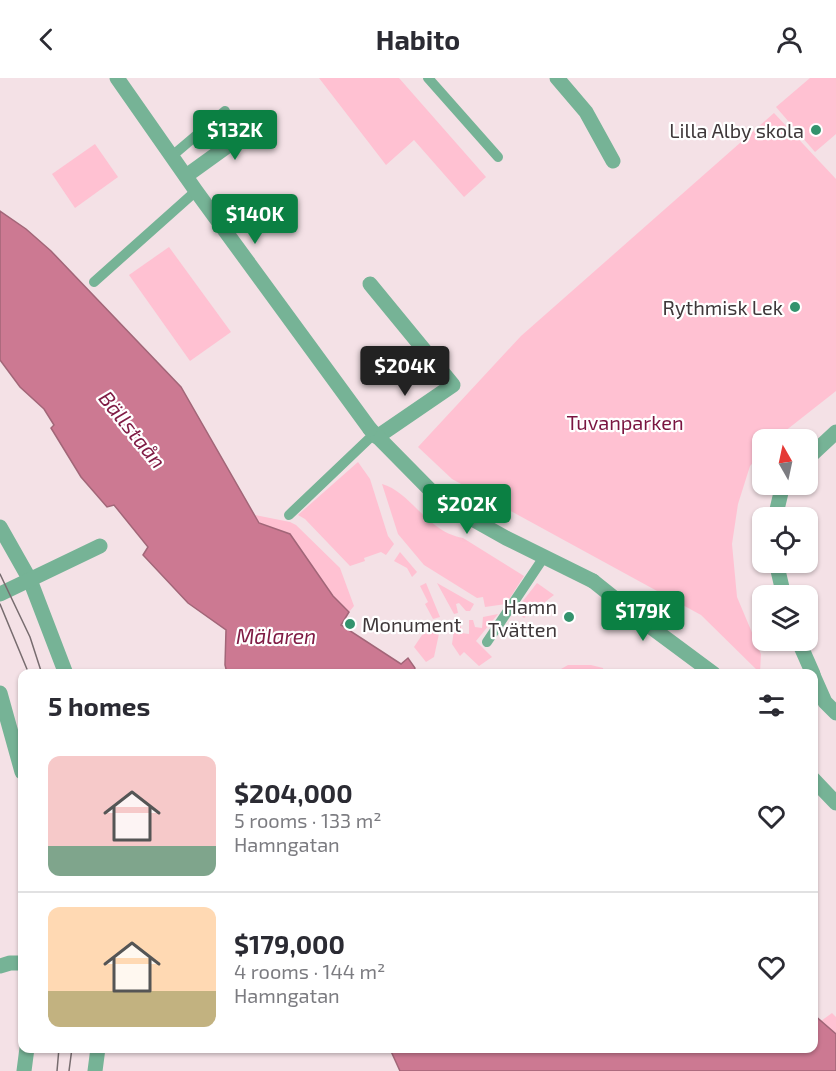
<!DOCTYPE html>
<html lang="en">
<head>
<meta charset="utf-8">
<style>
  :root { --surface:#fff; --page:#f7f7f7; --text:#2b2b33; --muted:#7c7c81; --line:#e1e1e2; --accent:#0b8043 }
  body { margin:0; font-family:"Exo 2",sans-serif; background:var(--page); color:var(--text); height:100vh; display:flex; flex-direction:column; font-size:22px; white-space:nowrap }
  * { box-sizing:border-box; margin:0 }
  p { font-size:20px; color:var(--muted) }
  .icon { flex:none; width:33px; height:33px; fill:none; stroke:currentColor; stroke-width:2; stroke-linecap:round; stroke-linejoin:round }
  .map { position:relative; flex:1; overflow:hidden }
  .drawer { position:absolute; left:18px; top:591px; width:800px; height:384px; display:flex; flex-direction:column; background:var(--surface); border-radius:12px; box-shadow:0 2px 4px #0004 }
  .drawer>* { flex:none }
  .needle { width:39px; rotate:351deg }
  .tools { position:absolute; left:752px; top:351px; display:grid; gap:12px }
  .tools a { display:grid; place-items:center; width:66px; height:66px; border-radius:12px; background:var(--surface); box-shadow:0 2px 4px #0004; font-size:30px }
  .price { position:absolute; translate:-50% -51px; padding:0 14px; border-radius:6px; background:var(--accent); color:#fff; font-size:20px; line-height:39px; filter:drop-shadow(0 2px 3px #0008) }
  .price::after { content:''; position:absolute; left:50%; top:36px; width:18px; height:14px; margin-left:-9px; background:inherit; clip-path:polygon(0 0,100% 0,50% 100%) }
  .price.current { background:#222; color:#fff }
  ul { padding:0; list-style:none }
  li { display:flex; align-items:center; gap:18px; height:150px; padding:0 30px }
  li+li { border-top:2px solid var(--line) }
  li span { display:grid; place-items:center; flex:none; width:168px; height:120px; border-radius:12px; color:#555 }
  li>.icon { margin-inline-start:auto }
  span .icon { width:72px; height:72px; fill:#fffc; stroke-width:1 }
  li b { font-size:26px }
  h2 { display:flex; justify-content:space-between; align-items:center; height:72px; padding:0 30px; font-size:26px }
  header { display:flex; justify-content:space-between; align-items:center; height:78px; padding:0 30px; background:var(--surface); font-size:27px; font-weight:700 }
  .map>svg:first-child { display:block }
  .green { fill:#ffc1d2 }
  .water { fill:#cc7992; stroke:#a26678; stroke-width:1.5 }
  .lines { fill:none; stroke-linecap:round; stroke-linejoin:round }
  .service { stroke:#76b396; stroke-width:10 }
  .minor { stroke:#76b396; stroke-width:15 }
  .tertiary { stroke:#76b396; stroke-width:15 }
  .tram { stroke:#776c6f; stroke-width:1.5 }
  .poi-dot { fill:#33936d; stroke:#fff; stroke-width:2 }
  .labels { text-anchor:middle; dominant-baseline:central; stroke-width:4.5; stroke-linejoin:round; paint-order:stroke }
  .poi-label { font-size:20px; fill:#3f383a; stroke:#fff; text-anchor:end }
  .park-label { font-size:20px; fill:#7a1540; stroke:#fff }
  .water-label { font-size:21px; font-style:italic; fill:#801c45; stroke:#fff }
</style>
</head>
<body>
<header><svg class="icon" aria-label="back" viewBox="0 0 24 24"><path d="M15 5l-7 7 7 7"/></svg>Habito<svg class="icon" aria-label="person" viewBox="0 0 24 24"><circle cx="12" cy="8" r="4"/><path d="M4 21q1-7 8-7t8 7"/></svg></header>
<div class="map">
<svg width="836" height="993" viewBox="0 0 836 993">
  <rect width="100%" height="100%" fill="#f4e1e6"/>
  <g class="green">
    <polygon points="319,0 399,0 486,99 464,119 414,62 386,87"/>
    <polygon points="810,0 836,0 836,56 815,74 776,29"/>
    <polygon points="774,35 836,101 836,313 775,361 762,362 762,375 750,388 738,426 732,466 737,519 761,576 760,595 701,537 452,401 418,369 521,258"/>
    <polygon points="95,66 118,99 75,130 52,96"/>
    <polygon points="169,169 231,254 190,283 129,197"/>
    <polygon points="358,384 370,401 388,458 394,466 386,477 381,474 364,480 365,483 350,488 305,441 298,437"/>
    <path d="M382 406C411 414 427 454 463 460L524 498 506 526 485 529 483 519 477 520 424 487 398 456Z"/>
    <polygon points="255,437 290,444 296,447 340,490 354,528 349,534 333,518 290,456 259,445"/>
    <polygon points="400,474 417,494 412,499 407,490 394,483"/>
    <polygon points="426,505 440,539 433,541 425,526 428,524 420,508"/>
    <polygon points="437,505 474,526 470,533 466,533 459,525 456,526 458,535 454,536"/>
    <polygon points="537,505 554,517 524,540 515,533"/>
    <polygon points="498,536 476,563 492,579 479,588 464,574 460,578 452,566 455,545 460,544 462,555 469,556 469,542 473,542 475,549 482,550 483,539"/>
    <polygon points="438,548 440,551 434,579 426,584 414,569 426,551"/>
    <polygon points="568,587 591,587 603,590 604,595 554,595"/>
    <polygon points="832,935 836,939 836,956 821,943"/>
  </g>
  <g class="water">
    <polygon points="0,133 26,151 51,173 181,309 259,445 290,456 333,518 349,534 341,547 401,586 408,580 415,590 413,595 227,595 225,587 226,552 188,525 143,477 148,469 114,427 107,429 81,399 51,350 54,347 44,331 20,309 0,282"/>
    <polygon points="813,936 836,956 836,993 400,993 390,971 813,970"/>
  </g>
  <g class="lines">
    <g class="service">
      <polyline points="428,0 498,79"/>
      <polyline points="172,78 225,33"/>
      <polyline points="94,204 196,113"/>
      <polyline points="289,437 374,356"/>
      <polyline points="487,564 544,479"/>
    </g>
    <g class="minor">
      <polyline points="557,0 586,34 613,83"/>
      <polyline points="186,98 265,41"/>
      <polyline points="370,206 453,307 377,359"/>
      <polyline points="370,351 442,424 506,460 593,503"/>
      <polyline points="807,381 836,354"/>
      <polyline points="775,440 783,406"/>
      <polyline points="0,449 30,502 66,596"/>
      <polyline points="776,484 784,518"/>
      <polyline points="0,516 100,468"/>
      <polyline points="798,562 813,596"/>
      <polyline points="813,597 825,624 836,635"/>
      <polyline points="0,888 10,885 22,885"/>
      <polyline points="95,993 98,970"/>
    </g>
    <g class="tertiary">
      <polyline points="117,0 196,113 370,351"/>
      <polyline points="593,503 648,547 714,596"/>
      <polyline points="0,615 22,694"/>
      <polyline points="813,701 836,725"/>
      <polyline points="24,993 27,970"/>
    </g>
    <g class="tram">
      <polyline points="0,496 30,559 42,596"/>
      <polyline points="0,526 29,596"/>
      <polyline points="57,993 59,970"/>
      <polyline points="69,993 72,970"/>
    </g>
  </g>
  <g class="poi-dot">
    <circle cx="816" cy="52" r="6"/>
    <circle cx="795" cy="229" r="6"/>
    <circle cx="569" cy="539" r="6"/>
    <circle cx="350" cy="546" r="6"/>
  </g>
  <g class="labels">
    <g class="poi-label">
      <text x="804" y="52">Lilla Alby skola</text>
      <text x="783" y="229">Rythmisk Lek</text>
      <text x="557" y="528">Hamn<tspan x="557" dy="23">Tvätten</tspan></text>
      <text x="362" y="546" text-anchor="start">Monument</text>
    </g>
    <g class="park-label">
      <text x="625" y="344">Tuvanparken</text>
    </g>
    <g class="water-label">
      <text transform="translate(133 351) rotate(51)">Bällstaån</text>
      <text x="276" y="557">Mälaren</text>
    </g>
  </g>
</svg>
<div class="tools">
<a><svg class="needle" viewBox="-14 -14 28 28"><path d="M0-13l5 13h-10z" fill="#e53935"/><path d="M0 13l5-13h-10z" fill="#7c7c81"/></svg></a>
<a><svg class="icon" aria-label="locate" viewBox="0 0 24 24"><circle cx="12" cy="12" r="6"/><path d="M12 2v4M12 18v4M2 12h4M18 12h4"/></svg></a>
<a><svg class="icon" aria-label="layers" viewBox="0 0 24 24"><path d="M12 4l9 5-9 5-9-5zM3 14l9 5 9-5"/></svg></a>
</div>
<b class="price" style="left:235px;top:83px">$132K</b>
<b class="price" style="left:255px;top:167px">$140K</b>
<b class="price current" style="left:405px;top:319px">$204K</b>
<b class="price" style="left:467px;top:457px">$202K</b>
<b class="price" style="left:643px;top:564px">$179K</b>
<section class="drawer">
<h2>5 homes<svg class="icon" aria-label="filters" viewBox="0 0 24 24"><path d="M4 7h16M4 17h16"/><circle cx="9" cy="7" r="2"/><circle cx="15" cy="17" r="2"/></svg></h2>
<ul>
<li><span style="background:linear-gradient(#f6c9c9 75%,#7fa58c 0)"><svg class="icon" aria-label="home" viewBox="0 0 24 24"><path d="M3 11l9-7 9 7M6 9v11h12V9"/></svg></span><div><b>$204,000</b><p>5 rooms · 133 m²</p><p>Hamngatan</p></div><svg class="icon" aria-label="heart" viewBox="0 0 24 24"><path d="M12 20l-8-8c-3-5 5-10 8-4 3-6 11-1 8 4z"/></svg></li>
<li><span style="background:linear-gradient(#ffd9b3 70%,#c2b280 0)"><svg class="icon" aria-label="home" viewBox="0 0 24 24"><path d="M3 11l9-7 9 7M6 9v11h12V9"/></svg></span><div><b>$179,000</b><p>4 rooms · 144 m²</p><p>Hamngatan</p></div><svg class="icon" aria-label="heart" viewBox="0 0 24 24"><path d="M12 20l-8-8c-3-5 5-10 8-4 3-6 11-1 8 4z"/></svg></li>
</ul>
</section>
</div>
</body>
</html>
